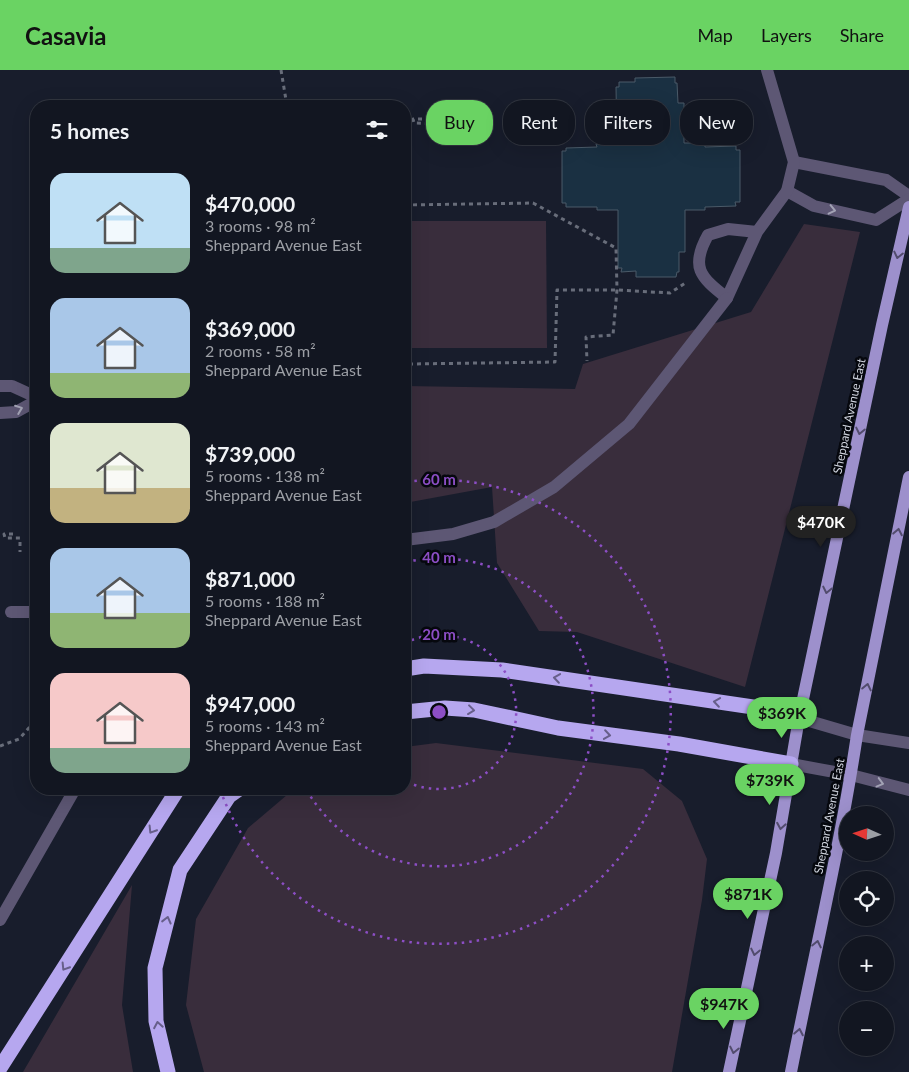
<!DOCTYPE html>
<html lang="en">
<head>
<meta charset="utf-8">
<style>
  :root { --surface:#121621; --page:#1f232e; --text:#f1f3f6; --muted:#9c9fa5; --line:#31353f; --accent:#6ad363 }
  body { margin:0; font-family:Lato,sans-serif; background:var(--page); color:var(--text); height:100vh; display:flex; flex-direction:column; font-size:19px; white-space:nowrap }
  * { box-sizing:border-box; margin:0 }
  p { font-size:16px; color:var(--muted) }
  .icon { flex:none; width:28px; height:28px; fill:none; stroke:currentColor; stroke-width:2; stroke-linecap:round; stroke-linejoin:round }
  .map { position:relative; flex:1; overflow:hidden }
  .side { position:absolute; left:30px; top:30px; width:381px; height:695px; display:flex; flex-direction:column; background:var(--surface); border-radius:20px; box-shadow:0 5px 20px #0002,0 0 0 1px var(--line) }
  .side>* { flex:none }
  .hud { position:absolute; left:426px; top:30px; width:408px; height:45px; display:flex; gap:10px }
  .needle { width:32px; rotate:273deg }
  .buttons { position:absolute; left:839px; top:736px; display:grid; gap:10px }
  .buttons a { display:grid; place-items:center; width:55px; height:55px; border-radius:50%; background:var(--surface); box-shadow:0 5px 20px #0002,0 0 0 1px var(--line); font-size:25px }
  .price { position:absolute; translate:-50% -42px; padding:0 11px; border-radius:18px; background:var(--accent); color:#111; font-size:16px; line-height:32px; filter:drop-shadow(0 1px 2px #0008) }
  .price::after { content:''; position:absolute; left:50%; top:30px; width:15px; height:11px; margin-left:-8px; background:inherit; clip-path:polygon(0 0,100% 0,50% 100%) }
  .price.active { background:#222; color:#fff }
  ul { padding:0; list-style:none }
  li { display:flex; align-items:center; gap:15px; height:125px; padding:0 20px }
  li span { display:grid; place-items:center; flex:none; width:140px; height:100px; border-radius:15px; color:#555 }
  li>.icon { margin-inline-start:auto }
  span .icon { width:60px; height:60px; fill:#fffc; stroke-width:1 }
  li b { font-size:21px }
  h2 { display:flex; justify-content:space-between; align-items:center; height:60px; padding:0 20px; font-size:21px }
  .chip { padding:0 18px; border-radius:20px; background:var(--surface); box-shadow:0 5px 20px #0002,0 0 0 1px var(--line); font-size:18px; line-height:45px }
  .chip.active { background:var(--accent); color:#111 }
  header { display:flex; align-items:center; gap:30px; box-sizing:border-box; height:70px; padding:0 25px; background:var(--accent); color:#111 }
  header strong { font-size:24px }
  nav { display:flex; gap:28px; margin-inline-start:auto; font-size:18px }
  .map>svg:first-child { display:block }
  .green { fill:#392d3c }
  .building { fill:#1a3042; stroke:#4a5a68 }
  .lines { fill:none; stroke-linecap:round; stroke-linejoin:round }
  .path { stroke:#686d7a; stroke-width:3; stroke-dasharray:4 4; stroke-linecap:butt }
  .minor { stroke:#5d5774; stroke-width:12 }
  .major { stroke:#9d90cc; stroke-width:12 }
  .highway { stroke:#b6a7ef; stroke-width:15 }
  .oneway { stroke:#a2a2b4 }
  .oneway2 { stroke:#524c6d }
  .oneway3 { stroke:#675f8a }
  .ring { fill:none; stroke:#8c4ec5; stroke-width:2.5; stroke-dasharray:2.5 5 }
  .labels { text-anchor:middle; dominant-baseline:central; stroke-width:5; stroke-linejoin:round; paint-order:stroke }
  .street-label { font-size:12px; fill:#d0d4de; stroke:#06080e }
  .centre { fill:#8c4ec5; stroke:#06080e; stroke-width:2.5 }
  .ring-label { font-size:15px; text-anchor:middle; font-weight:bold; fill:#8c4ec5; stroke:#06080e; stroke-width:5; stroke-linejoin:round; paint-order:stroke }
</style>
</head>
<body>
<header>
<strong>Casavia</strong>
<nav><a>Map</a><a>Layers</a><a>Share</a></nav>
</header>
<div class="map">
<svg width="909" height="1002" viewBox="0 0 909 1002">
  <rect width="100%" height="100%" fill="#181d2c"/>
  <g class="green">
    <polygon points="408,151 546,151 547,278 408,278"/>
    <polygon points="804,154 860,162 745,617 577,562 539,561 497,493 492,417 405,433 405,316 575,319 583,294 751,242"/>
    <polygon points="436,673 643,699 682,731 707,789 702,830 672,1002 204,1002 186,935 196,849 248,758 294,719 405,719 405,677"/>
    <polygon points="132,815 122,935 133,1002 23,1002"/>
  </g>
  <polygon class="building" points="675,7 675,13 677,13 678,33 684,33 684,73 705,73 705,77 736,76 736,80 740,80 740,132 735,132 736,136 705,137 705,140 685,140 685,182 679,182 679,202 677,202 676,207 636,207 636,201 621,202 622,198 618,198 618,140 597,140 597,137 566,137 566,133 562,133 562,81 566,81 566,78 597,77 596,74 617,74 616,17 619,17 619,12 635,12 635,8"/>
  <g class="lines">
    <g class="path">
      <polyline points="281,0 287,36"/>
      <polyline points="422,49 413,49 414,53 484,55"/>
      <polyline points="410,134 409,294 555,292 557,220 617,220 670,223 687,212"/>
      <polyline points="405,135 533,133 616,178 617,220 613,265 586,267 587,291"/>
      <polyline points="13,464 4,464 5,468 20,468 20,482"/>
      <polyline points="0,676 19,669 36,650"/>
    </g>
    <g class="minor">
      <polyline points="794,92 886,110 909,126"/>
      <polyline points="787,121 814,136 876,150 909,129"/>
      <path d="M757 162 728 159 708 165C690 197 700 207 727 228L757 162 787 121 794 92 767 0"/>
      <polyline points="0,316 12,316 36,327"/>
      <polyline points="0,343 16,342 36,331"/>
      <polyline points="405,470 453,464 494,452 554,417 629,354 727,228"/>
      <polyline points="11,542 36,542"/>
      <polyline points="799,648 857,665 909,673"/>
      <polyline points="791,694 851,705 909,720"/>
      <polyline points="0,850 75,719"/>
    </g>
    <g class="major">
      <polyline points="729,1002 776,783 799,648 882,255 909,137"/>
      <path d="M791 1002C813 890 840 778 857 665L909 407"/>
    </g>
    <g class="highway">
      <polyline points="405,599 424,596 502,600 753,637 799,648"/>
      <polyline points="405,642 445,638 474,640 558,658 679,674 791,694"/>
      <polyline points="0,998 178,719"/>
      <polyline points="168,1002 156,951 155,898 180,800 229,726 239,719"/>
    </g>
  </g>
  <defs><path id="oneway-chevron" d="M-2-3.5L2.5 0L-2 3.5" fill="none" stroke-width="1.6" stroke-linecap="round" stroke-linejoin="round" transform="scale(1.25)"/></defs>
  <g class="oneway">
    <use href="#oneway-chevron" transform="translate(832 140) rotate(13)"/>
    <use href="#oneway-chevron" transform="translate(19 339) rotate(-21)"/>
    <use href="#oneway-chevron" transform="translate(880 713) rotate(15)"/>
  </g>
  <g class="oneway2">
    <use href="#oneway-chevron" transform="translate(898 185) rotate(103)"/>
    <use href="#oneway-chevron" transform="translate(860 361) rotate(102)"/>
    <use href="#oneway-chevron" transform="translate(898 462) rotate(-79)"/>
    <use href="#oneway-chevron" transform="translate(827 520) rotate(102)"/>
    <use href="#oneway-chevron" transform="translate(867 617) rotate(-78)"/>
    <use href="#oneway-chevron" transform="translate(781 756) rotate(100)"/>
    <use href="#oneway-chevron" transform="translate(817 874) rotate(-78)"/>
    <use href="#oneway-chevron" transform="translate(755 882) rotate(102)"/>
    <use href="#oneway-chevron" transform="translate(799 962) rotate(-79)"/>
    <use href="#oneway-chevron" transform="translate(734 980) rotate(102)"/>
  </g>
  <g class="oneway3">
    <use href="#oneway-chevron" transform="translate(557 608) rotate(-172)"/>
    <use href="#oneway-chevron" transform="translate(717 632) rotate(-172)"/>
    <use href="#oneway-chevron" transform="translate(471 640) rotate(7)"/>
    <use href="#oneway-chevron" transform="translate(607 665) rotate(8)"/>
    <use href="#oneway-chevron" transform="translate(152 760) rotate(122)"/>
    <use href="#oneway-chevron" transform="translate(167 850) rotate(-76)"/>
    <use href="#oneway-chevron" transform="translate(65 897) rotate(122)"/>
    <use href="#oneway-chevron" transform="translate(158 955) rotate(-100)"/>
  </g>
  <g class="ring">
    <path d="M405 573A77 77 0 1 1 405 711"/>
    <path d="M406 492A154 154 0 1 1 306 719"/>
    <path d="M407 412A232 232 0 1 1 220 719"/>
  </g>
  <g class="labels">
    <g class="street-label">
      <text transform="translate(849 346) rotate(-78)">Sheppard Avenue East</text>
      <text transform="translate(829 746) rotate(-79)">Sheppard Avenue East</text>
    </g>
  </g>
  <circle cx="439" cy="642" r="8" class="centre"/>
  <g class="ring-label">
    <text x="439" y="415">60 m</text>
    <text x="439" y="493">40 m</text>
    <text x="439" y="570">20 m</text>
  </g>
</svg>
<div class="buttons">
<a><svg class="needle" viewBox="-14 -14 28 28"><path d="M0-13l5 13h-10z" fill="#e53935"/><path d="M0 13l5-13h-10z" fill="#9c9fa5"/></svg></a>
<a><svg class="icon" aria-label="locate" viewBox="0 0 24 24"><circle cx="12" cy="12" r="6"/><path d="M12 2v4M12 18v4M2 12h4M18 12h4"/></svg></a>
<a>+</a>
<a>−</a>
</div>
<b class="price active" style="left:821px;top:478px">$470K</b>
<b class="price" style="left:782px;top:669px">$369K</b>
<b class="price" style="left:770px;top:736px">$739K</b>
<b class="price" style="left:748px;top:850px">$871K</b>
<b class="price" style="left:724px;top:960px">$947K</b>
<div class="hud">
<a class="chip active">Buy</a>
<a class="chip">Rent</a>
<a class="chip">Filters</a>
<a class="chip">New</a>
</div>
<section class="side">
<h2>5 homes<svg class="icon" aria-label="filters" viewBox="0 0 24 24"><path d="M4 7h16M4 17h16"/><circle cx="9" cy="7" r="2"/><circle cx="15" cy="17" r="2"/></svg></h2>
<ul>
<li><span style="background:linear-gradient(#bfe0f5 75%,#7fa58c 0)"><svg class="icon" aria-label="home" viewBox="0 0 24 24"><path d="M3 11l9-7 9 7M6 9v11h12V9"/></svg></span><div><b>$470,000</b><p>3 rooms · 98 m²</p><p>Sheppard Avenue East</p></div></li>
<li><span style="background:linear-gradient(#a9c7e8 75%,#8fb573 0)"><svg class="icon" aria-label="home" viewBox="0 0 24 24"><path d="M3 11l9-7 9 7M6 9v11h12V9"/></svg></span><div><b>$369,000</b><p>2 rooms · 58 m²</p><p>Sheppard Avenue East</p></div></li>
<li><span style="background:linear-gradient(#dfe7d0 65%,#c2b280 0)"><svg class="icon" aria-label="home" viewBox="0 0 24 24"><path d="M3 11l9-7 9 7M6 9v11h12V9"/></svg></span><div><b>$739,000</b><p>5 rooms · 138 m²</p><p>Sheppard Avenue East</p></div></li>
<li><span style="background:linear-gradient(#a9c7e8 65%,#8fb573 0)"><svg class="icon" aria-label="home" viewBox="0 0 24 24"><path d="M3 11l9-7 9 7M6 9v11h12V9"/></svg></span><div><b>$871,000</b><p>5 rooms · 188 m²</p><p>Sheppard Avenue East</p></div></li>
<li><span style="background:linear-gradient(#f6c9c9 75%,#7fa58c 0)"><svg class="icon" aria-label="home" viewBox="0 0 24 24"><path d="M3 11l9-7 9 7M6 9v11h12V9"/></svg></span><div><b>$947,000</b><p>5 rooms · 143 m²</p><p>Sheppard Avenue East</p></div></li>
</ul>
</section>
</div>
</body>
</html>
